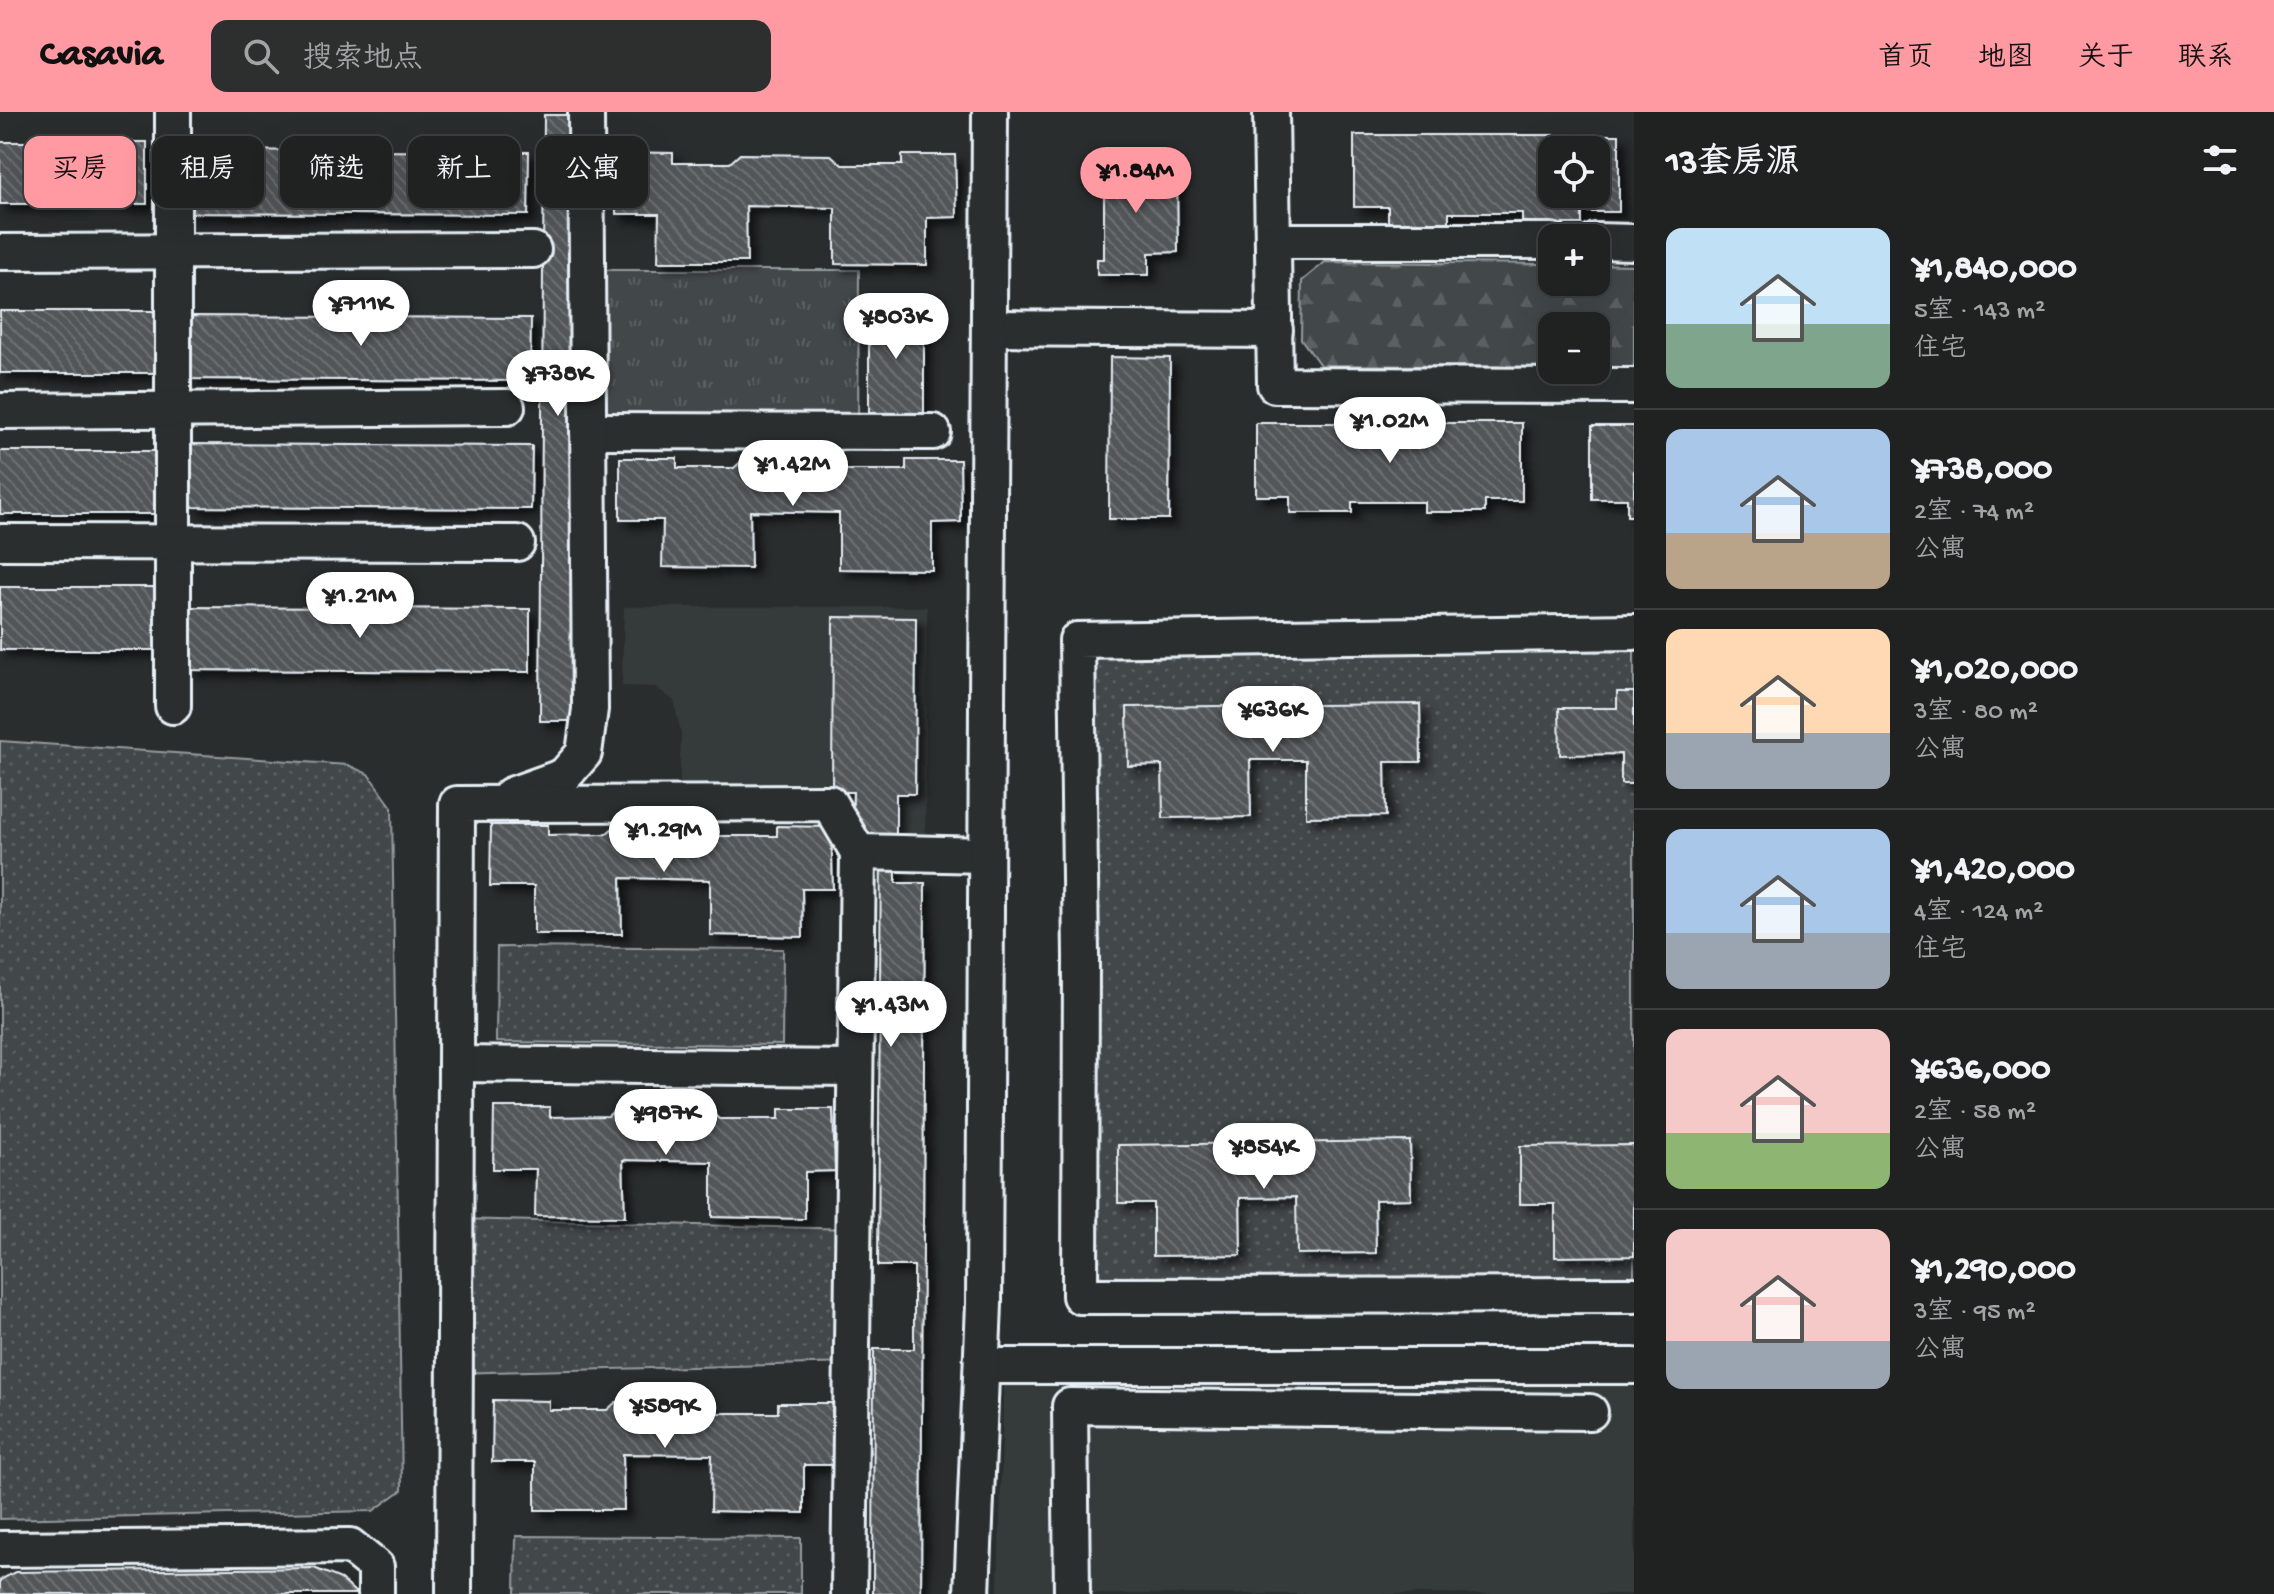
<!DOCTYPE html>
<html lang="zh">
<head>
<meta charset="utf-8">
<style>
  :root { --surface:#202222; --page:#2d2f2f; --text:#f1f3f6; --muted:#a2a4a5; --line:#3d3f40; --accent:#ff9aa2 }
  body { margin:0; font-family:"Gochi Hand","LXGW WenKai TC",sans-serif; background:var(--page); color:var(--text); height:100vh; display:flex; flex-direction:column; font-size:30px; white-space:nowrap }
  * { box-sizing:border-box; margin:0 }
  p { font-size:26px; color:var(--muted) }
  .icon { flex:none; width:44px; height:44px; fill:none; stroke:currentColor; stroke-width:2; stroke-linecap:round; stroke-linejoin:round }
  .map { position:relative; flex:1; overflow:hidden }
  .drawer { display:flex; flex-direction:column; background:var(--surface); width:640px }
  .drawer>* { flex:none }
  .guide { position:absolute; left:24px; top:24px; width:760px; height:72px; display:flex; gap:16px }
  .tools { position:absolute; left:1538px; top:24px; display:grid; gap:16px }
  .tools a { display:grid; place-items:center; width:72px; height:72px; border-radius:16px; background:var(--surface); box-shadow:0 8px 32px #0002,0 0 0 2px var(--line); font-size:40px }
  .price { position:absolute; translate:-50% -68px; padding:0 18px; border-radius:28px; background:#fff; color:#222; font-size:26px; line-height:52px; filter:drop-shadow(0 2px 4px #0008) }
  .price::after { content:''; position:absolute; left:50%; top:48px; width:24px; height:18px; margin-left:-12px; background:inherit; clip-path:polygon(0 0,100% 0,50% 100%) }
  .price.selected { background:var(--accent); color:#111 }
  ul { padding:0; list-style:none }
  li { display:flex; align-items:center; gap:24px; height:200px; padding:0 32px }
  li+li { border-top:2px solid var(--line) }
  li span { display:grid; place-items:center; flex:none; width:224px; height:160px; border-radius:16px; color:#555 }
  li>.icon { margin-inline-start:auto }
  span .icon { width:96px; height:96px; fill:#fffc; stroke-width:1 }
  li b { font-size:34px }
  h2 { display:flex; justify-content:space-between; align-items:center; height:96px; padding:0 32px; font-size:34px }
  .chip { padding:0 28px; border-radius:16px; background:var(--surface); box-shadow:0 8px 32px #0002,0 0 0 2px var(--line); font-size:28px; line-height:72px }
  .chip.selected { background:var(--accent); color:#111 }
  header { display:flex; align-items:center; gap:48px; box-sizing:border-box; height:112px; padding:0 40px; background:var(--accent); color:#111 }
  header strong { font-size:38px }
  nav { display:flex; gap:44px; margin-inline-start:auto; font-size:28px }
  .search { width:560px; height:72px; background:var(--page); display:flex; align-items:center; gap:20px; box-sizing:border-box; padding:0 28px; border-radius:16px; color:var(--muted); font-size:30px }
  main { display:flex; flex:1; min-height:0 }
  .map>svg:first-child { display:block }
  .built { fill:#363a3b }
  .grass { fill:url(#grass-dots); stroke:#959ca0; stroke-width:2 }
  .forest { fill:url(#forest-firs); stroke:#959ca0; stroke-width:2 }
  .park { fill:url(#park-tufts); stroke:#959ca0; stroke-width:2 }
  .building { fill:url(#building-back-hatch); stroke:#e8f1f8; stroke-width:2; fill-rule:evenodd; filter:url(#shadow) }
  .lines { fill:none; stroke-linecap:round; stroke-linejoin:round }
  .minor-casing { stroke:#e8f1f8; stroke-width:40 }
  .minor { stroke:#2a2d2e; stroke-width:34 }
</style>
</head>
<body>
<header>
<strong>Casavia</strong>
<div class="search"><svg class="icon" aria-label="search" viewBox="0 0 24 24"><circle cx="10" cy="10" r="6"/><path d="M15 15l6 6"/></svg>搜索地点</div>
<nav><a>首页</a><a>地图</a><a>关于</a><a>联系</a></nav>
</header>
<main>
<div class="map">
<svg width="1634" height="1482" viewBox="0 0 1634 1482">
  <defs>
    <pattern id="grass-dots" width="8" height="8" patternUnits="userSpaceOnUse" patternTransform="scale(2)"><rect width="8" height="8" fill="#424648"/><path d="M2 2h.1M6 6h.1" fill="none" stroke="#5d6163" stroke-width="1.8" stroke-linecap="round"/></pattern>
    <pattern id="forest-firs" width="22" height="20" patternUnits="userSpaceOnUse" patternTransform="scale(2)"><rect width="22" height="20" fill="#424648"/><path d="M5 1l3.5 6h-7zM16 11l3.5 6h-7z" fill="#5d6163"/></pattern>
    <pattern id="park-tufts" width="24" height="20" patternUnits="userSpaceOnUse" patternTransform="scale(2)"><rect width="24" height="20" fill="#424648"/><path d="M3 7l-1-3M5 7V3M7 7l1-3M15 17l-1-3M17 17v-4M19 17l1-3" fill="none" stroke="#5d6163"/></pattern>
    <pattern id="building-back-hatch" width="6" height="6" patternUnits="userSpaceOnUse" patternTransform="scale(2)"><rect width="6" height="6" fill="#535759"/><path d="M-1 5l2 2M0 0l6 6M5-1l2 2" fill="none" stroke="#6c7072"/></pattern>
    <filter id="shadow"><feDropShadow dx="7" dy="7" stdDeviation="4" flood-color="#0009"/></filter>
  </defs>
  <rect width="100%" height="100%" fill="#2a2d2e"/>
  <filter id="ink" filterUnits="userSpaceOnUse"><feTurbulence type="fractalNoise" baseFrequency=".0125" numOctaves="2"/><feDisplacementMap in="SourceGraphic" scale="16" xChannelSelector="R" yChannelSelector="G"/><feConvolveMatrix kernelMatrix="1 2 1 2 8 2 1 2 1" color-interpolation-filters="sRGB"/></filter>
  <g filter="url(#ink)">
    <g class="built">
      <polygon points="624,495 927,495 925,742 829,691 679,691 681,621 674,589 656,575 622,574"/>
      <polygon points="1004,1254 1634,1254 1634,1482 998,1482"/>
    </g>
    <g class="grass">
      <polygon points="1634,520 1634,1183 1080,1184 1077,528"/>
      <polygon points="0,629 348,653 368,662 392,695 402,1378 373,1399 0,1407"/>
      <polygon points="497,835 783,837 782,933 496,930"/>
      <polygon points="455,1107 853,1117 851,1251 454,1261"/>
      <polygon points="516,1424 801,1426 801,1482 515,1482"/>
    </g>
    <polygon class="forest" points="1325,150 1552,152 1552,170 1596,170 1596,152 1634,153 1634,256 1596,255 1596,214 1552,214 1552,255 1320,253 1301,227 1302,169"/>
    <polygon class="park" points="587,158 859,158 858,320 588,319"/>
    <g class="building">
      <polygon points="544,3 575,3 571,609 540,609"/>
      <path d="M1354 23H1619V100H1582V112H1522V101H1449V112H1388V95H1354ZM1552 38H1596V82H1552Z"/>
      <rect x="0" y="30" width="147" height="62"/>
      <polygon points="188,38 529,40 528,103 188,101"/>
      <polygon points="616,40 673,41 673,51 730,51 740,42 831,43 842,53 902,53 902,43 955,43 957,105 927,106 927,153 835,152 835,96 746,94 747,150 658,150 659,102 616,102"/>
      <polygon points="1148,43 1148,65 1177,65 1178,140 1149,141 1149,163 1097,163 1097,147 1104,147 1104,63 1095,63 1095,44"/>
      <rect x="869" y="183" width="55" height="132"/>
      <rect x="0" y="199" width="161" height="62"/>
      <polygon points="191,204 531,206 530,269 191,267"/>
      <polygon points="1110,245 1170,246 1169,407 1109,407"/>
      <polygon points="1256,311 1522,311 1522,389 1485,389 1485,400 1424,400 1424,390 1352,390 1352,401 1290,401 1290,384 1256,384"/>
      <polygon points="1592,314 1634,314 1634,404 1627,404 1627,387 1592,387"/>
      <polygon points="192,332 532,334 531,397 192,395"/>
      <rect x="0" y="339" width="156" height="63"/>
      <polygon points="620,346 677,346 677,356 734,356 744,347 835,348 846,358 906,358 906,348 960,348 961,410 932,411 932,458 839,457 839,401 750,399 751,456 662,455 663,408 620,408"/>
      <rect x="0" y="475" width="160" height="63"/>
      <polygon points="190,495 530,497 530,560 190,558"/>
      <polygon points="833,505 916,506 915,682 896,682 896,771 925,771 921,1482 873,1482 874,1237 914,1237 914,1154 878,1154 881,729 852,728 853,680 832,680"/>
      <polygon points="1617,580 1634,580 1634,672 1621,672 1621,642 1560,643 1559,596 1617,596"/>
      <polygon points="1420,592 1421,650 1385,650 1386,704 1306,705 1306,648 1250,648 1251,705 1163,706 1162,653 1128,654 1127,595"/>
      <polygon points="491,713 548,713 548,723 606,722 615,714 706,714 717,724 777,724 777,714 831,715 833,777 802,777 803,825 710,823 710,768 621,766 622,822 534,822 534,774 490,774"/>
      <polygon points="494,995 550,995 550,1005 608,1004 617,996 708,997 719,1007 779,1007 779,997 833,997 835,1059 805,1060 805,1107 712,1105 712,1050 623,1048 625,1105 535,1104 536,1057 493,1057"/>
      <polygon points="1410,1029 1411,1087 1375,1088 1376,1141 1297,1142 1296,1085 1240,1086 1241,1143 1153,1144 1153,1091 1118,1091 1118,1033"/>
      <polygon points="1634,1033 1634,1144 1555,1145 1555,1092 1520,1092 1520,1034"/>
      <polygon points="493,1288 549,1289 549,1298 607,1298 616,1290 707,1291 718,1301 778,1301 778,1291 832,1291 834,1353 804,1353 804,1401 711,1399 712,1343 623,1342 624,1398 535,1398 535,1350 492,1350"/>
      <polygon points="314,1456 341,1467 357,1482 0,1482 0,1468 15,1460"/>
    </g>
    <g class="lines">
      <g class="minor-casing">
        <g id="minor">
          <polyline points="173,0 173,594"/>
          <polyline points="1271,0 1275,273 1634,274"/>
          <polyline points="1274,129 1552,129"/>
          <polyline points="1596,129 1634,130"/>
          <polyline points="0,140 533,138"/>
          <polyline points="989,216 1275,218"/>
          <polyline points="0,299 507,295"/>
          <polyline points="588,319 933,320"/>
          <polyline points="0,430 517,431"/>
          <polyline points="1634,520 1077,528 1081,844 1080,1184 1634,1183"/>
          <polyline points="511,683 564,664 584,641 590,597 586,0"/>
          <polyline points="456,952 855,956"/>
          <polyline points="982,1254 1634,1254"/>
          <polyline points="0,1437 350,1434 376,1455 376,1482"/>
          <polyline points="454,1482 457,692 829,691 858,740 986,743"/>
          <polyline points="849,1482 858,740"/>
          <polyline points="972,1482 984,1192 990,0"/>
          <polyline points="1072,1482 1070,1294 1590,1300"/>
        </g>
      </g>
      <use href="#minor" class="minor"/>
    </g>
  </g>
</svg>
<div class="tools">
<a><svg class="icon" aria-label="locate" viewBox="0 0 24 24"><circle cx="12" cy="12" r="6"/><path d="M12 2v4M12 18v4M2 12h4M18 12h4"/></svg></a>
<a>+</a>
<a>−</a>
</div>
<b class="price selected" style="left:1136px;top:103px">¥1.84M</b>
<b class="price" style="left:361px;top:236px">¥711K</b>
<b class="price" style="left:896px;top:249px">¥803K</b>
<b class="price" style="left:558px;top:306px">¥738K</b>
<b class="price" style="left:1390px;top:353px">¥1.02M</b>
<b class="price" style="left:793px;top:396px">¥1.42M</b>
<b class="price" style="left:360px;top:528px">¥1.21M</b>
<b class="price" style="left:1273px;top:642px">¥636K</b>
<b class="price" style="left:664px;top:762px">¥1.29M</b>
<b class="price" style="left:891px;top:937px">¥1.43M</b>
<b class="price" style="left:666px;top:1045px">¥987K</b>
<b class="price" style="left:1264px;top:1079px">¥854K</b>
<b class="price" style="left:665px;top:1338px">¥589K</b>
<div class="guide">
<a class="chip selected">买房</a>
<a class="chip">租房</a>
<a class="chip">筛选</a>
<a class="chip">新上</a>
<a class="chip">公寓</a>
</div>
</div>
<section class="drawer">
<h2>13套房源<svg class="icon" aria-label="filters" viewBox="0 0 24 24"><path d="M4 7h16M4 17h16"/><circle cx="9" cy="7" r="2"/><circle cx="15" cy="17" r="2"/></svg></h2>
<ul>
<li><span style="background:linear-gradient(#bfe0f5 60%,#7fa58c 0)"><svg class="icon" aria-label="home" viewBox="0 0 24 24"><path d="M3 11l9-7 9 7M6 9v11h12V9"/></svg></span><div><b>¥1,840,000</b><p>5室 · 143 m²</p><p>住宅</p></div></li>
<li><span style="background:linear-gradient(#a9c7e8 65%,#b9a48a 0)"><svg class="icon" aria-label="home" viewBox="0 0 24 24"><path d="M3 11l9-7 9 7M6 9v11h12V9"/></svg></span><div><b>¥738,000</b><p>2室 · 74 m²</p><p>公寓</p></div></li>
<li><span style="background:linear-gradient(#ffd9b3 65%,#9aa5b1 0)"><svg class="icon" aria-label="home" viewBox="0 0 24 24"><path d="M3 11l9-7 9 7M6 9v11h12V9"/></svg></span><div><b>¥1,020,000</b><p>3室 · 80 m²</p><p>公寓</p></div></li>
<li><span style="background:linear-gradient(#a9c7e8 65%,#9aa5b1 0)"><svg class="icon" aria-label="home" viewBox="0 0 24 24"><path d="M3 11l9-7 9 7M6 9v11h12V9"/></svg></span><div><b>¥1,420,000</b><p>4室 · 124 m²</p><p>住宅</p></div></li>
<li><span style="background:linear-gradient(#f6c9c9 65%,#8fb573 0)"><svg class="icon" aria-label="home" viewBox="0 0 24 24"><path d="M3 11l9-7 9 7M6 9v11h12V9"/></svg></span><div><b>¥636,000</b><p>2室 · 58 m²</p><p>公寓</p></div></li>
<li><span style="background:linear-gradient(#f6c9c9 70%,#9aa5b1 0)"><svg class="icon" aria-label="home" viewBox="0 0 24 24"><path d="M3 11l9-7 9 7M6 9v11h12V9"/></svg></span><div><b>¥1,290,000</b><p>3室 · 95 m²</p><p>公寓</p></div></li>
</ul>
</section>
</main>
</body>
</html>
